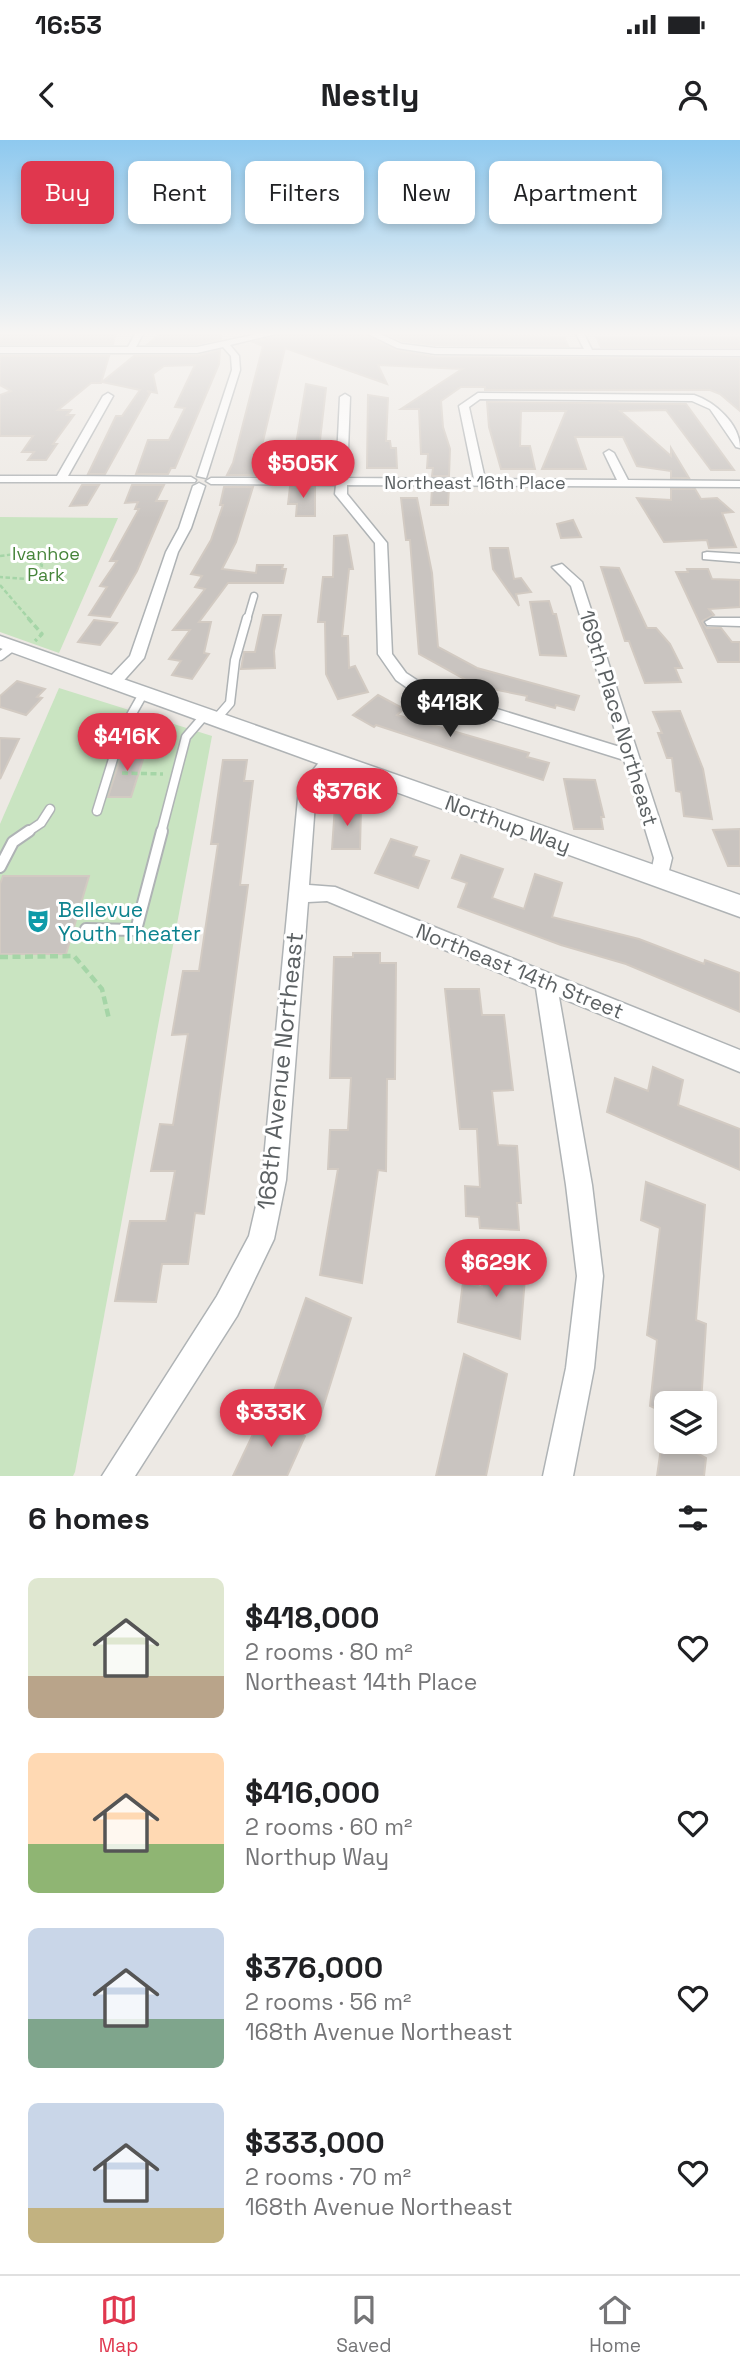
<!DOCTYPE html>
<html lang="en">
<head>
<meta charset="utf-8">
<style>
  :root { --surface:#fff; --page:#f6f6f6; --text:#202124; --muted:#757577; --line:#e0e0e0; --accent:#e0374e }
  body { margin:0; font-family:"Space Grotesk",sans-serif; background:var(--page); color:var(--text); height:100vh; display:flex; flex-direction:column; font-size:26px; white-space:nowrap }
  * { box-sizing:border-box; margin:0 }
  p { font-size:23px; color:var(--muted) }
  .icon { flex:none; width:38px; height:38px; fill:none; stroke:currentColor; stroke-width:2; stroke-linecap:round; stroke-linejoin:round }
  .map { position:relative; height:1336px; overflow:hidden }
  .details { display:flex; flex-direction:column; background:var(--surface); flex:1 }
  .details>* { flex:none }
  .guide { position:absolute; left:21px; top:21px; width:698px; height:63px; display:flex; gap:14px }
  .controls { position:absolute; left:654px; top:1251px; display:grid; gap:14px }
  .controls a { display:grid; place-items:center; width:63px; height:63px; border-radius:10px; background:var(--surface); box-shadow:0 4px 10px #0003; font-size:35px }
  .price { position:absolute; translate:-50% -60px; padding:0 16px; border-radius:24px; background:var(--accent); color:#fff; font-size:23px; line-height:46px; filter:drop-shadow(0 2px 4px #0008) }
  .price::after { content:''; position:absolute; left:50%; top:42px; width:21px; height:16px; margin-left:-10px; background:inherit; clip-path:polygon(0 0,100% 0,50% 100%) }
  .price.on { background:#222; color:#fff }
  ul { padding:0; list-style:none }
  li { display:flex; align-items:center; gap:21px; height:175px; padding:0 28px }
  li span { display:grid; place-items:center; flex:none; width:196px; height:140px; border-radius:10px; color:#555 }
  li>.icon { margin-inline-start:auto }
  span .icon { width:84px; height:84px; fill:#fffc; stroke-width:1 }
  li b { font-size:30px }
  h2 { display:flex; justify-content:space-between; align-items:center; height:84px; padding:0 28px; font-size:30px }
  .pill { padding:0 24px; border-radius:10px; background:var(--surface); box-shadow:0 4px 10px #0003; font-size:24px; line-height:63px }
  .pill.on { background:var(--accent); color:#fff }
  .status { display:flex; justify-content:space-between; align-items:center; height:49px; padding:0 35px; background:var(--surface); direction:ltr }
  .status svg { height:19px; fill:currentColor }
  header { display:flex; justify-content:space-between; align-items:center; height:91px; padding:0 28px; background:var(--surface); font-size:32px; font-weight:800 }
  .dock { display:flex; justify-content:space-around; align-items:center; height:98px; border-top:2px solid var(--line); background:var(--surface); font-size:19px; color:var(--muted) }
  .dock a { display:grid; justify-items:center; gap:4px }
  .dock .on { color:var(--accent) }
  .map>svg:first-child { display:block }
  .green { fill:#c9e4c1 }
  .building { fill:#c9c4c0; stroke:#d2cac2; stroke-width:2 }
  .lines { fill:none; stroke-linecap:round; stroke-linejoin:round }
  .service-far2-casing { stroke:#afb3b5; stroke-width:9 }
  .service-far1-casing { stroke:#afb3b5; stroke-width:11 }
  .service-casing { stroke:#afb3b5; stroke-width:14 }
  .minor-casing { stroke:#afb3b5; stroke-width:3 }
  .tertiary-casing { stroke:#afb3b5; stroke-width:3 }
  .path-far2 { stroke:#a5d5a7; stroke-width:2.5; stroke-dasharray:4.5 2.5; stroke-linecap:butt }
  .path-far1 { stroke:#a5d5a7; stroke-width:3.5; stroke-dasharray:6 3.5; stroke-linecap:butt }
  .path { stroke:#a5d5a7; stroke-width:4.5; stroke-dasharray:8 4.5; stroke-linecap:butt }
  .service-far2 { stroke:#fff; stroke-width:6 }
  .service-far1 { stroke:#fff; stroke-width:8 }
  .service { stroke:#fff; stroke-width:10 }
  .minor { fill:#fff; fill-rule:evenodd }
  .tertiary { fill:#fff; fill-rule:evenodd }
  .labels { text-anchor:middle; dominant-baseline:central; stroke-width:6; stroke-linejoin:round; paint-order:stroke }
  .far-street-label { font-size:18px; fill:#5c6163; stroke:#fff }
  .far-park-label { font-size:18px; fill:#46843a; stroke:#fff }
  .street-label { font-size:21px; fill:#5c6163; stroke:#fff }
  .culture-label { font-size:21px; fill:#0d838f; stroke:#fff; text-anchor:start }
  .near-street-label { font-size:24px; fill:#5c6163; stroke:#fff }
</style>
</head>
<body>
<div class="status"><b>16:53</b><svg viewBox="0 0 49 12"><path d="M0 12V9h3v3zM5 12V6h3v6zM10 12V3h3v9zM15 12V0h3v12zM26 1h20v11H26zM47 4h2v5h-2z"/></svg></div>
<header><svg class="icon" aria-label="back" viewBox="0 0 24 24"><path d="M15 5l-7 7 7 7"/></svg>Nestly<svg class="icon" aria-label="person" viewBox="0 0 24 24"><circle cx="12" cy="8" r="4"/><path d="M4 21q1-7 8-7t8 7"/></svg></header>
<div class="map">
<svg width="740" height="1336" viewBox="0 0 740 1336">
  <rect width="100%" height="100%" fill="#ede9e4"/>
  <g class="green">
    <polygon points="0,377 118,378 59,513 0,492"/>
    <polygon points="59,548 212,596 75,1332 73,1336 0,1336 0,684"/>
  </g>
  <g class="building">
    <polygon points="162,192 221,192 221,199 197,204 148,204"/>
    <polygon points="286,192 361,192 396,210 435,217 740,219 740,271 720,254 710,250 485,250 485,247 461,247 441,261 443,287 450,309 449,336 432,336 433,328 427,328 428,314 421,314 419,269 401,269 462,229 378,225 387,244 285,208 255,335 227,335 233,323 263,206 253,202"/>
    <polygon points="383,192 564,197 568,206 435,205 403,201"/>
    <polygon points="9,193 68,195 116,193 113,204 0,204 0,194"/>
    <polygon points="596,197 740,198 740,207 601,207"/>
    <polygon points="220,210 219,224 175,328 171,328 168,334 136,334 148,300 169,300 185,268 175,267 195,225 164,226 153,234 157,253 147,251 150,253 105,334 88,334 116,276 122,276 140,250 102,242 134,216 197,216"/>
    <polygon points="0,216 109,216 101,243 91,243 58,270 71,270 67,275 74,275 53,304 57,304 46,320 28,320 34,312 22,312 33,296 0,296 0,255 11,251 0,245"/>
    <polygon points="306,244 326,248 316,335 291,335"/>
    <polygon points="368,255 388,258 386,301 390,301 391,308 396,308 397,328 367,328"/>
    <polygon points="487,262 686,264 734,330 711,330 666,270 620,271 671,316 671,308 689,338 671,338 671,331 637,326 623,297 575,297 586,329 542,329 566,271 521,271 520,306 530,306 535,329 501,329 489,287"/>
    <polygon points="82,345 99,345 87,365 70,366"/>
    <polygon points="132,345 164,345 156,361 167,361 137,431 110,477 89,475 107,447 100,446 117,421 110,421 139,369 135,369 138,362 125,363"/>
    <polygon points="224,347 253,347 236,402 222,429 256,433 257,425 283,425 282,429 286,429 283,443 228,443 199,482 211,482 204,513 209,514 192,539 172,535 181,521 169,519 190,490 173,490 205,449 195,447 202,436 191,434 211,400 223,365 220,365"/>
    <polygon points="290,347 315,347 315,376 296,376 297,364 288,364"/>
    <polygon points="432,348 449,348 448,365 431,365"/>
    <polygon points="671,349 695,349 701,359 717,358 733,372 722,373 736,407 709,408 707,400 664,402 637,358 671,360"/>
    <polygon points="401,358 417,358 432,433 438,507 477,528 579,556 574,570 556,565 555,568 526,560 527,556 477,546 419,514 410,400 406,400"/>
    <polygon points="573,380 581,397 561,398 557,384"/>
    <polygon points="347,395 353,429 349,429 342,496 348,496 349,528 355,526 368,552 338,559 326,534 325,482 318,482 323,437 333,437 334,396"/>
    <polygon points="490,408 508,408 514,439 521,438 531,452 516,454 519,466 493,429"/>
    <polygon points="601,427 619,428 647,488 656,488 670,504 682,528 675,528 681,542 645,543 629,501 625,501"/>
    <polygon points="687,429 708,429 712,439 740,440 740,467 709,469 714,475 702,481 707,488 721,488 732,502 740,502 740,522 718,522 676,432 688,432"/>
    <polygon points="549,461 553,474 556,474 566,516 540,515 530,462"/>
    <polygon points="263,475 281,475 274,511 275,528 241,529 244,512 255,512"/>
    <polygon points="94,480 117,483 100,505 78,502"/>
    <polygon points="17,541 45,549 37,557 42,558 26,575 0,567 0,556"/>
    <polygon points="378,555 404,569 397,575 529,613 527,617 549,623 543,640 376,585 374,587 353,575"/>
    <polygon points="680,571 703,629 712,679 684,676 681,652 676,651 672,618 667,618 658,593 662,593 653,572"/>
    <polygon points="0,598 19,599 0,639"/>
    <polygon points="123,610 146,610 131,657 108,657"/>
    <polygon points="223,620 247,620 244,641 253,641 240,745 248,745 204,1074 195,1073 188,1124 162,1124 156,1162 115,1161 130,1081 166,1081 175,1031 151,1031 160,984 173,985 188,894 172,895 183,831 199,831 218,704 211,704"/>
    <polygon points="564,639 595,640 604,677 601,677 603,689 574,689"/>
    <polygon points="335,666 361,667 360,709 332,709"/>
    <polygon points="740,689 740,726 728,726 713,690"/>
    <polygon points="391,699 417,707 413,716 429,721 418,748 375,733"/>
    <polygon points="461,715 503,729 492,758 524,769 535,734 562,743 552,777 639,799 704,824 705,820 740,833 740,872 626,824 561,805 458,767 467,743 452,738"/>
    <polygon points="3,736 89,736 66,814 0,814 0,744"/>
    <polygon points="353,813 380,813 380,823 396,823 395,939 387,939 386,1031 378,1030 362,1143 320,1135 338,1029 328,1029 330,990 348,990 351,938 330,938 334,817 353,817"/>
    <polygon points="445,849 479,849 482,875 504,875 513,950 492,951 498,1005 517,1006 521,1063 517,1063 519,1090 480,1088 479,1077 466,1076 465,1046 480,1047 477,989 460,989"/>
    <polygon points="653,927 683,940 678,965 740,989 740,1030 607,972 615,938 648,951"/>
    <polygon points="646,1042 705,1065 696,1180 706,1184 701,1264 667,1264 667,1274 650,1266 657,1200 647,1195 660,1088 641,1080"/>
    <polygon points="485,1115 526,1126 520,1199 458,1182 463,1142 482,1147"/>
    <polygon points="306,1158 351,1178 321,1274 274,1251"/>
    <polygon points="464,1214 507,1234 486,1336 436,1336"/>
    <polygon points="264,1271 270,1271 305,1296 287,1336 233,1336"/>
    <polygon points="663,1294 667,1297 667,1302 677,1302 706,1318 704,1336 657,1336"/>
  </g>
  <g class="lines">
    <g class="service-far2-casing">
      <polyline id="service-far2" points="247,480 254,456"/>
    </g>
    <g class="service-far1-casing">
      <g id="service-far1">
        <polyline points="0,516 12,507"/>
        <polyline points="216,579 230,563 235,520 247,478"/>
        <polyline points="97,671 121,593 143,554"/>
        <polyline points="26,693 41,683 50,669"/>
        <polyline points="161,693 186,597 205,575"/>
      </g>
    </g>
    <g class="service-casing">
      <g id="service">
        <polyline points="0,727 13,702 29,691"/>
        <polyline points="86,789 136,790 162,691"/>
      </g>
    </g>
    <g class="minor-casing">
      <g id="minor">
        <polygon points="136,192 144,192 136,207 197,207 267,192 284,192 230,205 239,216 240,230 206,338 197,336 232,230 231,216 223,207 197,213 0,213 0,207 128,207"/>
        <polygon points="364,192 376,192 402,204 435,208 584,209 575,192 583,192 592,210 740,210 740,216 435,214 397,208"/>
        <polygon points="108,253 113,256 68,336 191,337 196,340 195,342 0,342 0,336 57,336 103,256"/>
        <path d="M478 253 694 255C715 262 740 284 740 308L736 307 710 269 692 261 480 259 469 267 485 339 617 340 604 313 609 310 614 313 628 340 740 341V347L347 345V354L387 403 392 514 406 533 429 548 620 607 571 446 552 427 562 424 582 442 672 718 666 743 659 745 652 743 650 737 654 718 624 620 419 556 396 540 378 514 375 403 335 354 336 345 211 344 206 341 211 338H336L340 257 345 254 350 257 347 338 474 339 459 266Z"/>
        <polygon points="199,343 205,346 191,388 178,412 144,518 118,547 108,547 105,543 108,539 130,516 166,412 179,388 193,346"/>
        <polygon points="707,412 740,414 740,422 703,419 703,413"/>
        <polygon points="712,478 740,478 740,486 707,485 705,482"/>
        <polygon points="330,614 338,620 316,649 309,745 335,747 740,910 740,932 559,857 592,1045 603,1136 594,1228 573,1336 543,1336 566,1228 577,1136 566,1045 536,848 327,761 308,762 286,1040 274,1099 237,1176 135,1336 102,1336 217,1156 249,1096 262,1040 299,648 324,616"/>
      </g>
    </g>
    <g class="tertiary-casing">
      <polygon id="tertiary" points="0,496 740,755 740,777 0,508"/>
    </g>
    <g class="path-far2">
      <polyline points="0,416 16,414 42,425 40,433 27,439 0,437"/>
      <polyline points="0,445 30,480"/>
    </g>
    <g class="path-far1">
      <polyline points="28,478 42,494 35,501"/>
      <polyline points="122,633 163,634"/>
    </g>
    <polyline class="path" points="0,817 74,816 102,849 109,879"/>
    <use href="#service-far2" class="service-far2"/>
    <use href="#service-far1" class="service-far1"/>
    <use href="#service" class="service"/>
    <use href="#minor" class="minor"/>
    <use href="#tertiary" class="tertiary"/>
  </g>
  <linearGradient id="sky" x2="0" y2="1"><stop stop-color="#8ec9ef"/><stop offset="0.51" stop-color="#f7f5f3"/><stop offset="1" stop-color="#f7f5f3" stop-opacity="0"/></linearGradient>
  <rect width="740" height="379" fill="url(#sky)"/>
  <defs>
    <g id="theatre-bare" transform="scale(1.89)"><path d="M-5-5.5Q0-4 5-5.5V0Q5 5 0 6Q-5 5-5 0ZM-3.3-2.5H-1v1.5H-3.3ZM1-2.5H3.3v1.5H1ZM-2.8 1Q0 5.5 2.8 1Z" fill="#0f9aa8" stroke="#fff" stroke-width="2.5" paint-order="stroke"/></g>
  </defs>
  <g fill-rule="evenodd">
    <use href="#theatre-bare" x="38" y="781"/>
  </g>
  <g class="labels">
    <g class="far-street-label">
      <text x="475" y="342">Northeast 16th Place</text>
    </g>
    <g class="far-park-label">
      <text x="46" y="413">Ivanhoe<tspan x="46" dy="21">Park</tspan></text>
    </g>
    <g class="street-label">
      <text transform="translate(619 578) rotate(73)">169th Place Northeast</text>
      <text transform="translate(508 684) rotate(20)">Northup Way</text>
      <text transform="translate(520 831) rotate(22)">Northeast 14th Street</text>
    </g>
    <g class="culture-label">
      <text x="58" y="769">Bellevue<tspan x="58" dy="24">Youth Theater</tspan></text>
    </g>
    <g class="near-street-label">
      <text transform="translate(280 931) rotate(-84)">168th Avenue Northeast</text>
    </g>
  </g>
</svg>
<div class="controls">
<a><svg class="icon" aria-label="layers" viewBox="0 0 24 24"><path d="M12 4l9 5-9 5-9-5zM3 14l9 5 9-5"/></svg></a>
</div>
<b class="price" style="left:303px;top:360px">$505K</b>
<b class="price on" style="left:450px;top:599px">$418K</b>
<b class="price" style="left:127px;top:633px">$416K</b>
<b class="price" style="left:347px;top:688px">$376K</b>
<b class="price" style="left:496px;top:1159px">$629K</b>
<b class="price" style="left:271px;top:1309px">$333K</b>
<div class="guide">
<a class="pill on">Buy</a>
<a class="pill">Rent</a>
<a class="pill">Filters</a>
<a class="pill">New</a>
<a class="pill">Apartment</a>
</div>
</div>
<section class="details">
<h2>6 homes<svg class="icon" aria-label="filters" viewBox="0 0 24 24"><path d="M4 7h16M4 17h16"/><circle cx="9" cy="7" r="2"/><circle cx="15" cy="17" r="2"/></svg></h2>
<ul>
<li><span style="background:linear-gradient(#dfe7d0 70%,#b9a48a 0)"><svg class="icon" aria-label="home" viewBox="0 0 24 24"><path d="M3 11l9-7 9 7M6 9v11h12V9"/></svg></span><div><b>$418,000</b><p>2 rooms · 80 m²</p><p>Northeast 14th Place</p></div><svg class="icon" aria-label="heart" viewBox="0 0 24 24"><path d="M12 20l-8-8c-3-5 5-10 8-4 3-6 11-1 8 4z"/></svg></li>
<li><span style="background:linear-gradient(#ffd9b3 65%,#8fb573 0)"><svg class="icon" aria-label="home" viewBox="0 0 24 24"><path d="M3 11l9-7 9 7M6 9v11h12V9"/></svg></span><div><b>$416,000</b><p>2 rooms · 60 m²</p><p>Northup Way</p></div><svg class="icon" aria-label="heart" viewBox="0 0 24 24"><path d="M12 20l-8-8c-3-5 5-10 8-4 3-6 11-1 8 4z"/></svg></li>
<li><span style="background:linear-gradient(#c9d6e8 65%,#7fa58c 0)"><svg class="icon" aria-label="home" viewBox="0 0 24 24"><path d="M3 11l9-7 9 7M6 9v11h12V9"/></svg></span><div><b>$376,000</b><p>2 rooms · 56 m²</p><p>168th Avenue Northeast</p></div><svg class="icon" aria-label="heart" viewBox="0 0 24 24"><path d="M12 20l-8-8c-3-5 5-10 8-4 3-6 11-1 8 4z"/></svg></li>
<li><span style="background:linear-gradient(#c9d6e8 75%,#c2b280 0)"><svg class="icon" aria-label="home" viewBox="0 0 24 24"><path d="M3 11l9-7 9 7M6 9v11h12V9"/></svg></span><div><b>$333,000</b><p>2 rooms · 70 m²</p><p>168th Avenue Northeast</p></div><svg class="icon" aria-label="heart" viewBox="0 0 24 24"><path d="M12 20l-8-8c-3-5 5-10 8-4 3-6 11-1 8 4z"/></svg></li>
</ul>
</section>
<nav class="dock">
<a class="on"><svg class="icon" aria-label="map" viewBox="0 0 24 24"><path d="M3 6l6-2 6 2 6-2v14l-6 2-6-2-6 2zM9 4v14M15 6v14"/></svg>Map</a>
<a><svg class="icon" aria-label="saved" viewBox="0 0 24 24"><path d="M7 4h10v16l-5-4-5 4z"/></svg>Saved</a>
<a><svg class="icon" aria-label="home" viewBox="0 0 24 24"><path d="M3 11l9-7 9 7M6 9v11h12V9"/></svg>Home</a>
</nav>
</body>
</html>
